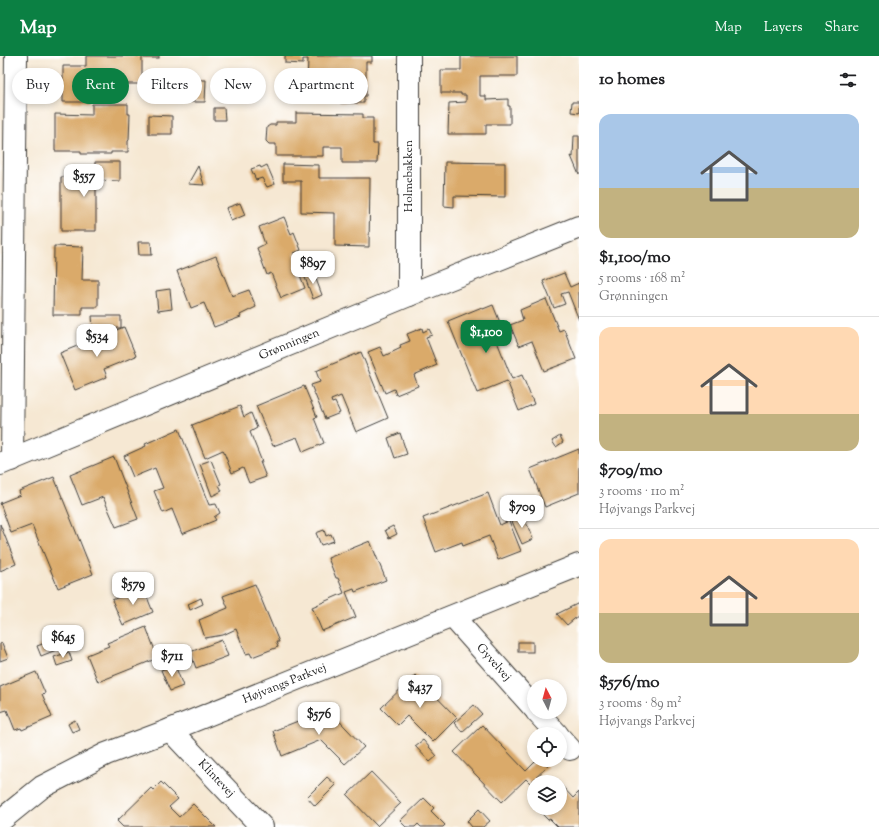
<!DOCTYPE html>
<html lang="en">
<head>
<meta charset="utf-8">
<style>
  :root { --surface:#fff; --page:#f6f6f6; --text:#202124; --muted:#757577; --line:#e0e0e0; --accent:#0b8043 }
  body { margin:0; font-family:"Sorts Mill Goudy",serif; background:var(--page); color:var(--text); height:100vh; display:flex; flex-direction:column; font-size:15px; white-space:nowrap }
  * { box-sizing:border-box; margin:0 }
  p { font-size:13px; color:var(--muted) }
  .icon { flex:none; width:22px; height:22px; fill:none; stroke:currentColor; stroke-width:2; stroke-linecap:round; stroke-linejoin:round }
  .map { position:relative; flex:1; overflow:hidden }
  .panel { display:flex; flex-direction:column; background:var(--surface); width:300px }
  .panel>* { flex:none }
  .hud { position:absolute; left:12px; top:12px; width:380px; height:36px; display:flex; gap:8px }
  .needle { width:26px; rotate:354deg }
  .tools { position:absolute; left:527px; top:623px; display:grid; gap:8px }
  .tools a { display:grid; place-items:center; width:40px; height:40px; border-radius:50%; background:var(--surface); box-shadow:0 2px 6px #0003; font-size:20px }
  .price { position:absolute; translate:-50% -34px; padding:0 9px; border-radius:8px; background:#fff; color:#222; font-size:13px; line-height:26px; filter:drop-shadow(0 1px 2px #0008) }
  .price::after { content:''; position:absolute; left:50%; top:24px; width:12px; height:9px; margin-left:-6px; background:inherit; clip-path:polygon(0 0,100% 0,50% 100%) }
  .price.on { background:var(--accent); color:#fff }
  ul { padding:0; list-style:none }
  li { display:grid; align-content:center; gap:8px; height:212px; padding:0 20px }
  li+li { border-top:1px solid var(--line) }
  li span { display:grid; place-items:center; height:124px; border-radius:12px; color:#555 }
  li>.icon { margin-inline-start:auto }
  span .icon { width:72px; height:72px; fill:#fffc; stroke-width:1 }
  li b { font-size:17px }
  h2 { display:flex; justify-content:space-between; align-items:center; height:48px; padding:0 20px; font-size:17px }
  .chip { padding:0 14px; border-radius:18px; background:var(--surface); box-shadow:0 2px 6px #0003; font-size:14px; line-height:36px }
  .chip.on { background:var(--accent); color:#fff }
  header { display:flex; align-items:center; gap:24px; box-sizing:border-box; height:56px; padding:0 20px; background:var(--accent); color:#fff }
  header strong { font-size:19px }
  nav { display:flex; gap:22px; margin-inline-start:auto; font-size:14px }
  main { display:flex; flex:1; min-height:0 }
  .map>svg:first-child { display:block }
  .building { fill:#daaa6a }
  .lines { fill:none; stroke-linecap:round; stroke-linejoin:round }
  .minor-casing { stroke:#3d3b37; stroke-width:24 }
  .minor { stroke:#fff; stroke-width:22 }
  .labels { text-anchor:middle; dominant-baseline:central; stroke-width:3; stroke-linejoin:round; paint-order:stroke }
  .street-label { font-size:12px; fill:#1c1c1c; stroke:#fff }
</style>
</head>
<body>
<header>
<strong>Map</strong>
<nav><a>Map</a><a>Layers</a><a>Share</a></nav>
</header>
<main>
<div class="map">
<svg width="579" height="771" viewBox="0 0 579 771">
  <rect width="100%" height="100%" fill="#fff"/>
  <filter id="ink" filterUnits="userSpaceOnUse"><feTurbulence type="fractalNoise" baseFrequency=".025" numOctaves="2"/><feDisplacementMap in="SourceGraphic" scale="8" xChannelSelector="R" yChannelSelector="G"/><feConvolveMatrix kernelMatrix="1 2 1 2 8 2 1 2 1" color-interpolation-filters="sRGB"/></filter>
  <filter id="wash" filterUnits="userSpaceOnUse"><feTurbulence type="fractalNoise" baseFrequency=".012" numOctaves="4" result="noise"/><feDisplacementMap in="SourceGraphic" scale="16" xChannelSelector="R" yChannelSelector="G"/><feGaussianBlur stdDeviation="0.9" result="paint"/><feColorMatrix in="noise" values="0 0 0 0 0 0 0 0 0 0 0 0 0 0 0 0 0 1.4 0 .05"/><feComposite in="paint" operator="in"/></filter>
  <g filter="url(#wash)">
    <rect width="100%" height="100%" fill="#f6e8d3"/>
    <g id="blocks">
      <g class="building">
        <polygon points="86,0 142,0 142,28 90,28 90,46 63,46 63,10 86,10"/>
        <rect x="144" y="0" width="15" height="2"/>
        <polygon points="285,0 372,0 372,6 366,6 366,40 364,40 364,47 340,47 340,29 307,29 308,3 303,3 303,8 285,7"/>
        <polygon points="461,0 517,0 517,20 480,20 480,40 486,40 486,44 508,43 508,50 510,50 510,68 486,68 486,78 448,78 449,47 466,46 466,39 461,39 461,37 441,37 441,14 461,14"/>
        <polygon points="191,24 206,24 205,46 190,46"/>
        <polygon points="572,46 579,46 579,57 571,56"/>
        <polygon points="92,48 128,48 128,58 130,58 129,84 128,85 128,96 111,96 111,98 81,98 81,95 55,95 55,58 92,59"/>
        <polygon points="214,52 224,52 225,64 214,64"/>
        <polygon points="296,57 363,58 363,62 373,62 373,88 378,88 377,107 342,107 342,91 323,91 323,100 276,100 276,88 269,88 266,85 267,71 270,69 276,69 276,66 296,66"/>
        <polygon points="149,59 172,60 172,78 149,78"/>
        <polygon points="574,80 579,80 579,119 571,100 573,101"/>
        <polygon points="95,106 120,106 120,125 96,124 96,175 61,175 61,121 95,121"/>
        <polygon points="445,106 505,107 505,141 454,140 454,151 444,150"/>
        <polygon points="283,108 319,109 319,122 370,122 369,191 335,190 335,157 301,156 301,125 283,125"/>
        <polygon points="267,109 275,128 267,131 262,122 256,124 251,113 260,110 261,112"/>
        <polygon points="198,110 204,129 188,128"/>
        <polygon points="240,147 245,159 231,165 226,152"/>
        <polygon points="284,161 291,178 294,176 301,194 294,197 299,208 296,209 305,232 281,242 271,217 267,219 257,192 265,188 259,171"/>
        <polygon points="138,186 151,186 152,199 139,199"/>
        <polygon points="54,190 83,191 82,224 98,224 98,251 82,251 82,259 53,259"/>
        <polygon points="216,200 232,240 249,234 256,251 240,259 241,261 214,271 204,247 191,252 177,215"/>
        <polygon points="313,215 322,239 313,243 304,219"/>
        <polygon points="564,217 570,231 579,227 579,264 568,236 561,238 565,248 554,252 543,225"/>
        <polygon points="170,233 172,253 158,255 156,235"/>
        <polygon points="546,243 559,275 564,273 576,303 544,315 532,285 519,290 510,269 523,264 520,254"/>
        <polygon points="493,249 501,269 492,273 512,323 522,319 534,348 519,355 507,325 477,337 448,265 482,251 483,253"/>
        <polygon points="92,260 121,260 121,272 93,272"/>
        <polygon points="124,271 136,300 104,313 107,321 75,334 60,297"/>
        <polygon points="422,272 423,276 429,273 432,279 426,281 437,309 414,319 418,330 396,339 394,333 385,337 368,296 380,291 384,300 401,292 400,289 410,285 407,278"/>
        <polygon points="361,296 388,362 356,376 341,340 331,344 332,347 335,346 340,357 325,363 311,329 320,326 316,315"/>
        <polygon points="304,330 317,361 314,362 324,387 303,396 297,381 273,390 256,350"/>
        <polygon points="240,350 244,361 251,357 257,372 250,376 262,406 260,406 266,421 249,427 243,412 232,417 223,394 205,402 192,369"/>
        <polygon points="179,373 209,449 216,448 220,457 214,461 216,464 182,478 172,453 163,457 154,435 163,432 155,412 133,421 124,400 146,390 145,388"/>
        <polygon points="400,377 407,398 395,402 388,382"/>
        <polygon points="560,380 563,386 556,391 552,385"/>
        <polygon points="579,393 579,437 545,451 530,413"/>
        <polygon points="114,401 138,463 116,471 103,441 82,449 70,419"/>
        <polygon points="211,404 221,428 219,429 222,435 212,440 200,408"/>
        <polygon points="54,421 93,518 58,532 32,469 11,477 0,447 20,439 19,435"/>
        <polygon points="488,437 500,469 509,465 521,495 498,504 489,480 463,490 462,486 436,496 423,462"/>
        <polygon points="523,459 533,483 522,488 511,463"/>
        <polygon points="0,468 16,508 0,515"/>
        <polygon points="393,470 397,478 389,482 385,474"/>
        <polygon points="324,474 326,480 331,478 334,485 321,489 316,477"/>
        <polygon points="370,485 386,524 355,536 354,533 346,536 356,561 322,575 312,551 344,537 338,522 336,522 328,502"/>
        <polygon points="255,528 279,586 276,586 278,591 252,601 250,597 246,598 236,573 223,579 205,582 199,564 228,552 223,540"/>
        <polygon points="143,531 153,556 123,569 112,544"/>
        <polygon points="201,542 203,548 190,554 188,548"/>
        <polygon points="579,547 579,559 567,569 557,558"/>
        <polygon points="146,571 158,602 98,626 87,599 109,590 107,587"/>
        <polygon points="53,584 56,594 41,600 37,590"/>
        <polygon points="222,584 228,600 196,612 190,596"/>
        <rect x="518" y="586" width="15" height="10"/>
        <polygon points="2,587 8,602 0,605 0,588"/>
        <polygon points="69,596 72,605 57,610 54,601"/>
        <polygon points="175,609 183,630 170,635 161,614"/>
        <polygon points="36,616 45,637 42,638 52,661 22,674 21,672 15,674 7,654 0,656 0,631"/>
        <polygon points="415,619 457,662 433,686 407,660 398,669 381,652"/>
        <polygon points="474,649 482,658 462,676 454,667"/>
        <polygon points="328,653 364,691 345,708 321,684 282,700 273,675"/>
        <polygon points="75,664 79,673 72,676 68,668"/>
        <polygon points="482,669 526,715 537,704 542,704 548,710 530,727 526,723 502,746 454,696"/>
        <polygon points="423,684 437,700 430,706 415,690"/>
        <polygon points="371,716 401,747 377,770 347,739"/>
        <polygon points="327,721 336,729 315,750 307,741"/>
        <polygon points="161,726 178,743 169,751 179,761 193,748 216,771 123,771 117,765 151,732 153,734"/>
        <polygon points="560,728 573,742 579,736 579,771 558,771 550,763 548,764 536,752 560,752"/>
        <polygon points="424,742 434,752 431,755 445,769 443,771 421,771 418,768 415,771 406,771 400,765"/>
        <polygon points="479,753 490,765 483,771 472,771 467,765"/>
      </g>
    </g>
  </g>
  <g filter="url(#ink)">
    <use href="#blocks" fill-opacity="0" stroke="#3d3b37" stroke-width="1"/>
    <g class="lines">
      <g class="minor-casing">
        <g id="minor">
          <polyline points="409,239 409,0"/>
          <polyline points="12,404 16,0"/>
          <path id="s1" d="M0 408 409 239 579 171"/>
          <path id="s2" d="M453 561 534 652"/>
          <polyline points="537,656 557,678"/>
          <path id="s3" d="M170 674 262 771"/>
          <polyline points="560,682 570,693"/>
          <path id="s4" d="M0 765 42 731 106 698 170 674 579 509"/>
        </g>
      </g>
      <use href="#minor" class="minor"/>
    </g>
  </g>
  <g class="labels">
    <g class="street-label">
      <text transform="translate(409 120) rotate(-90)">Holmebakken</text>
      <text stroke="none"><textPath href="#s1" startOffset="313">Grønningen</textPath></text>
      <text stroke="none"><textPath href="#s2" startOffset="61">Gyvelvej</textPath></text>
      <text stroke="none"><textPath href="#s4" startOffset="318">Højvangs Parkvej</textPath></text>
      <text stroke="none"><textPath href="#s3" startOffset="67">Klintevej</textPath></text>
    </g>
  </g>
</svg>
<div class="tools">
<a><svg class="needle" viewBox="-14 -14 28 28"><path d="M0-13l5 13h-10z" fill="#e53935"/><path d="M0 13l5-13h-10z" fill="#757577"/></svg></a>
<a><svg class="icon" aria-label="locate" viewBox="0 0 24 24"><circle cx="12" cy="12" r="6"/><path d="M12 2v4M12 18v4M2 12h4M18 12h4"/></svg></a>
<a><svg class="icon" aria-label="layers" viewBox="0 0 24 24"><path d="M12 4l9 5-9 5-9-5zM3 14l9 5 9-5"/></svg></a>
</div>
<b class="price" style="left:84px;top:142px">$557</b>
<b class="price" style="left:313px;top:229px">$897</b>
<b class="price on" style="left:486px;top:298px">$1,100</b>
<b class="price" style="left:97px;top:302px">$534</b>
<b class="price" style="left:522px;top:473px">$709</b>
<b class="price" style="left:133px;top:550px">$579</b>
<b class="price" style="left:63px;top:603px">$645</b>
<b class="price" style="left:172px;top:622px">$711</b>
<b class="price" style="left:420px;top:653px">$437</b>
<b class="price" style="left:319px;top:680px">$576</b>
<div class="hud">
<a class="chip">Buy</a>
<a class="chip on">Rent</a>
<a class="chip">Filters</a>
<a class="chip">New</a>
<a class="chip">Apartment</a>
</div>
</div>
<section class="panel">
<h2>10 homes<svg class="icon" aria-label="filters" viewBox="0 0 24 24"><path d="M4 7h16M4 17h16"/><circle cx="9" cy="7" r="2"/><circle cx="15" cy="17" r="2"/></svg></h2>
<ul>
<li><span style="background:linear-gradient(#a9c7e8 60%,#c2b280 0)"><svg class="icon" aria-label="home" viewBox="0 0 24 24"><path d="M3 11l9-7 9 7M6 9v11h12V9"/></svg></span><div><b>$1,100/mo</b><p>5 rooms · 168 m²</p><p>Grønningen</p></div></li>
<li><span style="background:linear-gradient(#ffd9b3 70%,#c2b280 0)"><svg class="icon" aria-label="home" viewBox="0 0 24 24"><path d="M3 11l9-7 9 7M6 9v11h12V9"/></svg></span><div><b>$709/mo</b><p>3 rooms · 110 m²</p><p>Højvangs Parkvej</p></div></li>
<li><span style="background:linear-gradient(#ffd9b3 60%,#c2b280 0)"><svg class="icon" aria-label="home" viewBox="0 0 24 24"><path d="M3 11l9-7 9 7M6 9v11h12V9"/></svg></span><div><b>$576/mo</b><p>3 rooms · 89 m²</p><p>Højvangs Parkvej</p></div></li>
</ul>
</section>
</main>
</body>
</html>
